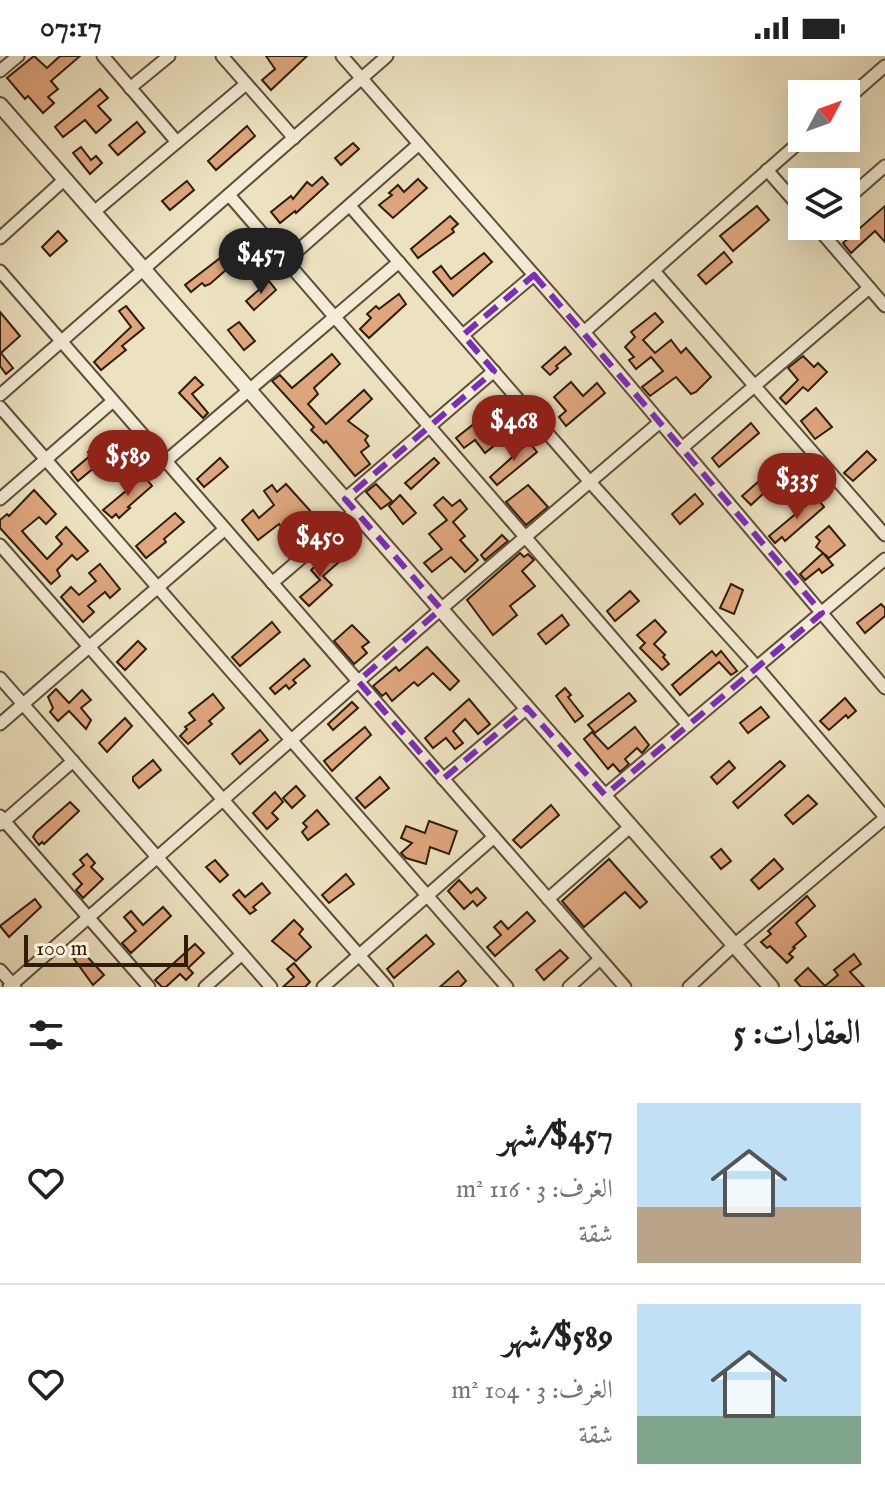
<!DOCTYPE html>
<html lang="ar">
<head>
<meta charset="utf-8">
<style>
  :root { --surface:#fff; --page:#f6f6f6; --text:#222; --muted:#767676; --line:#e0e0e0; --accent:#8f2418 }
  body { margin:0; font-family:"IM FELL English",Amiri,serif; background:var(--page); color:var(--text); direction:rtl; height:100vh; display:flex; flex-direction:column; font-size:30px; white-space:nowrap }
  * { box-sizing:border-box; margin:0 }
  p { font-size:26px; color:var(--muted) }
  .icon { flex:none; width:44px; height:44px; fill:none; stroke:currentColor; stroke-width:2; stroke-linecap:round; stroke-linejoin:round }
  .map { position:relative; height:931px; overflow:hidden; direction:ltr }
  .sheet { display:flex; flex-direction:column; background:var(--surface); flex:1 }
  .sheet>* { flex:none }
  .needle { width:52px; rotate:49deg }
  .fabs { position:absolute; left:788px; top:24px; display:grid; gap:16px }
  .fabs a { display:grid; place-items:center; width:72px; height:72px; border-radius:0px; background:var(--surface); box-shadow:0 8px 32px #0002; font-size:40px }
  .scale { position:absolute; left:24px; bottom:20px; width:164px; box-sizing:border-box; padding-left:8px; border:4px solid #2e1d0b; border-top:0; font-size:22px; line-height:28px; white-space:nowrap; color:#2e1d0b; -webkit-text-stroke:6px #f3ecd6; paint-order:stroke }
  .price { position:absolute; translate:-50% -68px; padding:0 18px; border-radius:28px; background:var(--accent); color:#fff; font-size:26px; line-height:52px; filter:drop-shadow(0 2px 4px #0008) }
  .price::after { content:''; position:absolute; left:50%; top:48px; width:24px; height:18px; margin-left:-12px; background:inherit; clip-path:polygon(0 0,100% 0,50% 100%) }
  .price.selected { background:#222; color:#fff }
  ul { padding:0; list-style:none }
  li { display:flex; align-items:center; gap:24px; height:200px; padding:0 24px }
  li+li { border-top:2px solid var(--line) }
  li span { display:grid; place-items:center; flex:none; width:224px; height:160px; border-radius:0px; color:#555 }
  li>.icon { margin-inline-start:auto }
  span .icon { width:96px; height:96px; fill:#fffc; stroke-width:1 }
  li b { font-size:34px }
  h2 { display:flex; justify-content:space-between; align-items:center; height:96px; padding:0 24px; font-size:34px }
  .status { display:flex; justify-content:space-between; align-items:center; height:56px; padding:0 40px; background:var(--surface); direction:ltr }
  .status svg { height:22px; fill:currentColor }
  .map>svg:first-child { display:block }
  .building { fill:#dfa67d; stroke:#2e1d0b; stroke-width:2 }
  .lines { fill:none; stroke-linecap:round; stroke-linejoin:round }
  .minor-casing { stroke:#5e4e38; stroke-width:15 }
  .tertiary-casing { stroke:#5e4e38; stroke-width:18 }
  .minor { stroke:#f3ecd6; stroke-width:11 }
  .tertiary { stroke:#f3ecd6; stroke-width:14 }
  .marked { fill:none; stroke:#7b2cbf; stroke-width:6; stroke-dasharray:16 10; stroke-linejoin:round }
</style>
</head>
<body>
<div class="status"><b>07:17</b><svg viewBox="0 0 49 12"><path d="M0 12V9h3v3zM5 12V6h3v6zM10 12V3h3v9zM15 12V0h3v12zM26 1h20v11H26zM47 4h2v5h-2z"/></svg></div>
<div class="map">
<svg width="885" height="931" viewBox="0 0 885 931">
  <rect width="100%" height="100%" fill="#ede2c0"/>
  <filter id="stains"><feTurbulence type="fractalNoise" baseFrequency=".0025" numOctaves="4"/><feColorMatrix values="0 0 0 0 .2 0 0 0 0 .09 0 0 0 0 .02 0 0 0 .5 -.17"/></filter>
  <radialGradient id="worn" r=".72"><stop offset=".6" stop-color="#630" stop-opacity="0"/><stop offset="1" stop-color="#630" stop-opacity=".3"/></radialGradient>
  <g class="building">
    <polygon points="34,0 47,12 60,0 80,0 51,25 58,33 48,41 54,47 43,57 28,40 25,43 7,22"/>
    <polygon points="266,0 307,0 271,34 262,24 275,13"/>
    <polygon points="100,33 108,42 98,50 111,64 96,77 85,64 63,81 55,71"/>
    <polygon points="137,66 145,76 118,99 109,89"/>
    <polygon points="247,70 255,80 216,114 208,105"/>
    <polygon points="353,87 359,93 341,109 335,102"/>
    <polygon points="81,91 91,104 96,100 102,107 90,118 73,97"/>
    <polygon points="322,121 328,128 296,157 295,155 280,167 271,156 291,140 293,143 307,126 312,130"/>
    <polygon points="418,123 427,132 393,162 379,149 392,139 389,137 398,129 404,136"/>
    <polygon points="187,125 194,134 170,154 162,145"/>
    <polygon points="757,150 769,164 733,195 720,180"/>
    <polygon points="885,150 885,186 875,175 851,197 843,187"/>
    <polygon points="450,160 458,168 452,173 454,176 418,202 411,193"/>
    <polygon points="58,175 67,185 50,200 42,191"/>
    <polygon points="237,189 244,198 210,228 205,230 202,227 191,236 185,229"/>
    <polygon points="724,196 732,206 706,228 698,219"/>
    <polygon points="484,197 492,206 453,240 433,216 441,210 451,223"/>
    <polygon points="269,225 276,234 254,254 246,245"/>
    <polygon points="399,238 406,248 369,282 360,273 371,262 367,258 376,250 379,253"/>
    <polygon points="126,250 144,272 122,290 126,294 101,314 94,306 131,271 119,255"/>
    <polygon points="0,256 20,280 1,297 13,312 6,318 0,310"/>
    <polygon points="655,257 663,266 643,284 655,297 671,284 681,297 686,292 711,321 696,336 691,338 676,321 650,340 642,331 663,315 651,301 636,313 629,304 634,301 625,291 635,281 631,276"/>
    <polygon points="239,266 255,285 244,294 228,274"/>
    <polygon points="565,291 571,298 556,310 558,312 550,319 542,311"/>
    <polygon points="332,298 340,308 314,332 318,338 308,348 326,368 364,334 372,343 348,365 368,380 365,384 369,390 361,396 370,408 355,420 326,385 324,387 311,374 314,371 272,325 280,319 292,332"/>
    <polygon points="803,300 814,311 818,307 827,316 808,335 803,331 786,348 780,342 798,324 788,312"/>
    <polygon points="195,321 203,329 192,338 208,357 203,362 179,337"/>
    <polygon points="571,326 583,340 597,327 605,337 566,370 559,361 566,355 554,341"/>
    <polygon points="816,352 832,371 815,383 801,365"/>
    <polygon points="498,358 512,375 485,397 475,384 464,392 456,382 480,363 485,368"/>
    <polygon points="751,367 759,377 719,411 712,402"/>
    <polygon points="111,383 119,393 103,407 107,411 102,417 95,411 78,425 71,416 91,399 88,396 102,384 106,388"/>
    <polygon points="529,386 537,396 497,429 490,421"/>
    <polygon points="867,395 876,404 853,425 844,417"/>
    <polygon points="220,402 228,411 204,431 197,423"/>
    <polygon points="434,402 439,407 411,433 405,427"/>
    <polygon points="783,404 792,413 778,426 783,432 773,441 767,434 751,449 742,440"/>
    <polygon points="144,420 152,430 128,451 130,452 119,462 116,458 112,462 103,454"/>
    <polygon points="286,428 322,468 296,488 279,468 258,484 242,464 253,454 259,462 274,449 264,435 272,429 277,436"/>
    <polygon points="376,428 392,445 381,453 366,436"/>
    <polygon points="528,429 548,451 526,469 506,446"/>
    <polygon points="34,434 56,458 46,468 39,461 22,475 28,482 47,503 62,488 56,481 66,471 88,495 77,504 72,499 57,514 60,520 51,528 0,472 0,464 7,458 9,460"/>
    <polygon points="695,438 703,448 680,468 672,458"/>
    <polygon points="400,439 416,457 403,468 389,450"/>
    <polygon points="443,441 452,450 460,444 467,453 453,466 465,480 460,484 478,504 465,516 451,501 432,516 424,507 442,493 429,478 447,464 434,449"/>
    <polygon points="816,441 824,451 785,485 782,481 775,487 769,480"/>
    <polygon points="175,457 184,466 164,483 166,486 146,502 136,490"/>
    <polygon points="829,470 845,489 829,502 823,497 833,509 822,517 819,513 805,524 800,518 823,497 816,491 820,485 816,481"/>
    <polygon points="502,479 508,485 485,504 481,499"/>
    <polygon points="330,496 339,506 323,520 332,529 309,550 300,541 320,524 311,514"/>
    <polygon points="520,497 524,501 528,498 534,504 522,515 535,530 510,550 517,559 493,579 467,544"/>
    <polygon points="100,508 120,533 110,542 105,536 88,550 94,556 83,566 61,541 71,531 79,539 96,525 89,517"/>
    <polygon points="731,528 743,534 734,558 720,552"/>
    <polygon points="630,535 639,545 615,565 607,555"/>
    <polygon points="881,548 885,552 885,560 865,577 857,567"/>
    <polygon points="562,559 569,569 546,588 538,578"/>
    <polygon points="655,564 666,576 654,588 665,599 663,601 669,608 662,614 640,592 645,587 637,579"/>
    <polygon points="272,566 280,576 240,610 232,601"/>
    <polygon points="352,569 369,586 362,591 367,597 354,608 334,585"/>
    <polygon points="138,585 146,593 125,614 117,606"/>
    <polygon points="427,591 459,625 450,634 433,617 418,630 414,626 392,645 386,637 382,640 373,630 396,611 399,615"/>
    <polygon points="712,595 716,600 721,595 737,615 731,619 719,606 680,639 672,629"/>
    <polygon points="304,603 310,610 293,624 296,627 289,633 286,629 275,638 270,632"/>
    <polygon points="565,632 571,639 568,641 583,660 575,666 556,640"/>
    <polygon points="56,633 69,647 82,634 91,644 81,652 91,664 86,673 69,655 58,665 50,656 53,652 48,641"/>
    <polygon points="629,637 636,645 595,677 588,669"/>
    <polygon points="213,638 224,652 209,665 212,668 188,688 180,680 187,673 185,671 195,664 189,657"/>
    <polygon points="845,642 856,655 848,662 846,659 829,674 820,665"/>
    <polygon points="469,643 490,668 478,678 465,663 453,675 463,687 455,693 446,682 433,692 425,682"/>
    <polygon points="352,646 358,652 333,674 328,668"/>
    <polygon points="761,651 769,661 748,677 740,667"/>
    <polygon points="125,662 132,670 107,696 99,687"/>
    <polygon points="365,671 371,679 332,715 324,705"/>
    <polygon points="635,671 649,689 642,697 637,692 625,703 629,708 620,716 613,708 608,713 584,683 592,676 608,693"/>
    <polygon points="260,674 268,684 240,708 232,698"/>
    <polygon points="153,704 161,714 139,732 133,725 133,721"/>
    <polygon points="729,705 735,712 717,728 711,721"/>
    <polygon points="780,705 785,710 738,752 733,746"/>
    <polygon points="380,721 389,732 365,752 356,742"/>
    <polygon points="296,730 305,740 292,752 283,742"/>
    <polygon points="275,736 283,746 272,757 278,763 267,773 253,757"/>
    <polygon points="808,739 817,748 793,768 785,759"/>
    <polygon points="70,746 79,755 44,788 42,786 39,789 33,781 36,776"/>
    <polygon points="551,749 559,759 521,792 513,784"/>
    <polygon points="317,754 329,768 308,784 302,776 307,771 303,767"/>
    <polygon points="429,765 457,775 449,798 430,791 426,808 406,802 401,797 412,787 401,782 406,770 425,777"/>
    <polygon points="721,793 731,805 721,813 711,801"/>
    <polygon points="87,798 95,807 91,811 103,823 83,842 76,834 82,828 73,818 84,809 80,804"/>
    <polygon points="609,803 647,846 640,852 625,836 584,871 562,845"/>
    <polygon points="774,803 783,813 759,833 751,824"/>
    <polygon points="215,804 228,819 220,826 206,811"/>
    <polygon points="346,818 354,828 329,847 322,839"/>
    <polygon points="459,824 471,837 477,832 486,842 477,850 473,845 464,853 448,835"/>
    <polygon points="262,827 270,837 253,851 256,854 250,858 233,839 239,834 245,841"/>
    <polygon points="807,840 815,850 796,867 806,880 793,891 795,892 789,898 793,901 787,907 770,890 767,892 761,886 771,878 768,875"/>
    <polygon points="35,843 41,851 9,881 0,870"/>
    <polygon points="163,851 171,860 131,897 122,887 136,875 124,861 131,855 143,869"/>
    <polygon points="527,856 535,865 495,900 487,891 501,879 494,871 501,865 508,873"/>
    <polygon points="294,864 303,873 299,878 311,891 296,905 272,885"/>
    <polygon points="426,879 434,888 394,922 387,913"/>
    <polygon points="195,888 204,897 188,912 193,917 186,924 180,918 166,931 162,931 155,924"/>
    <polygon points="560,894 568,902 544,924 536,914"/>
    <polygon points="83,896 104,919 93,929 74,903"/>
    <polygon points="854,898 861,908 850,916 864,931 801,931 795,924 808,912 825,930 838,919 834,914"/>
    <polygon points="294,907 310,926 305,931 283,931 294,921 287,913"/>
    <polygon points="458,915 466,925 460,931 440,931"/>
  </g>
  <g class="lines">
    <g class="minor-casing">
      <g id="minor">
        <polyline points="103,0 177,86"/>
        <polyline points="222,0 294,82"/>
        <polyline points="342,0 584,276 885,632"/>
        <polyline points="0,15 18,0"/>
        <polyline points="130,32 169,0"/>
        <polyline points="846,44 885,10"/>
        <polyline points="767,114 802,154"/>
        <polyline points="229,139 688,669"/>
        <polyline points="846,144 885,110"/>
        <polyline points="350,150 590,426 757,611 885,761"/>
        <polyline points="94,156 246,28"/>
        <polyline points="816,170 885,250"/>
        <polyline points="0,182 65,123"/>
        <polyline points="286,205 419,88"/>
        <polyline points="0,215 625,931"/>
        <polyline points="654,215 885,479"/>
        <polyline points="584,276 804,82"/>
        <polyline points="463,279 534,219"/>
        <polyline points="0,339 387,0"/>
        <polyline points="0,351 507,931"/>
        <polyline points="682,392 869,232"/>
        <polyline points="166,405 399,206"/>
        <polyline points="0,443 113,345"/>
        <polyline points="345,443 494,315"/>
        <polyline points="0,489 387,931"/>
        <polyline points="272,527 355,456"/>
        <polyline points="0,622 271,931"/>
        <polyline points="0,668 225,473"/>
        <polyline points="443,723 527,652"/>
        <polyline points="605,739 885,503"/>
        <polyline points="0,760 149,931"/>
        <polyline points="1,768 73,705"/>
        <polyline points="548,843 631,770"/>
        <polyline points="0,914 15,931"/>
        <polyline points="9,931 441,553 660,366"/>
        <polyline points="205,931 242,898"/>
        <polyline points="323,931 494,781"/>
        <polyline points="569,931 600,903"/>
        <polyline points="689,931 734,889 885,762"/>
      </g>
    </g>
    <g class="tertiary-casing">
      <polyline id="tertiary" points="0,49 771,931"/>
    </g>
    <use href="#minor" class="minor"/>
    <use href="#tertiary" class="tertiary"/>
  </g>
  <path class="marked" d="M534 219 822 557 605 739 527 652 443 723 358 625 441 553 345 443 494 315 463 279Z"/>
  <rect width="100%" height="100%" filter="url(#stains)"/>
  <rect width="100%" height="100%" fill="url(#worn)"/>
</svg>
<div class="fabs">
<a><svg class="needle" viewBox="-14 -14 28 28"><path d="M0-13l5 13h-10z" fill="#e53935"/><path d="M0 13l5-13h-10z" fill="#767676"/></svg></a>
<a><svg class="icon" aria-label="layers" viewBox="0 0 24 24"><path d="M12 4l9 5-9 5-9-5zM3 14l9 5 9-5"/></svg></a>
</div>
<div class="scale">100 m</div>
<b class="price selected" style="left:261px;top:240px">$457</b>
<b class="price" style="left:514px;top:407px">$468</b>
<b class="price" style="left:128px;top:442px">$589</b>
<b class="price" style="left:797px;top:465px">$335</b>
<b class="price" style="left:320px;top:523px">$450</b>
</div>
<section class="sheet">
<h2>العقارات: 5<svg class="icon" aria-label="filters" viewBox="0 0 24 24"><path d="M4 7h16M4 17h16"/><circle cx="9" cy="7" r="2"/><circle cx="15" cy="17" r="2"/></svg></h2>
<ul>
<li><span style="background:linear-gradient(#bfe0f5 65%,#b9a48a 0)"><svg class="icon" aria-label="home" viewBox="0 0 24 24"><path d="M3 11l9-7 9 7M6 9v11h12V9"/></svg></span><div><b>$457/شهر</b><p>الغرف: 3 · 116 m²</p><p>شقة</p></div><svg class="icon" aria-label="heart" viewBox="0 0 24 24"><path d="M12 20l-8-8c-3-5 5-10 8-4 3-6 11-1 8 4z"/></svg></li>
<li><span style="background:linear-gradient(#bfe0f5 70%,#7fa58c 0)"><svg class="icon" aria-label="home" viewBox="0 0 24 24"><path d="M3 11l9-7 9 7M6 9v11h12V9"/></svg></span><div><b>$589/شهر</b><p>الغرف: 3 · 104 m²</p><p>شقة</p></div><svg class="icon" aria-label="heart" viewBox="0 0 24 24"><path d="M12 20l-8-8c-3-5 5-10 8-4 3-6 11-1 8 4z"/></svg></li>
</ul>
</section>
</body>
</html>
